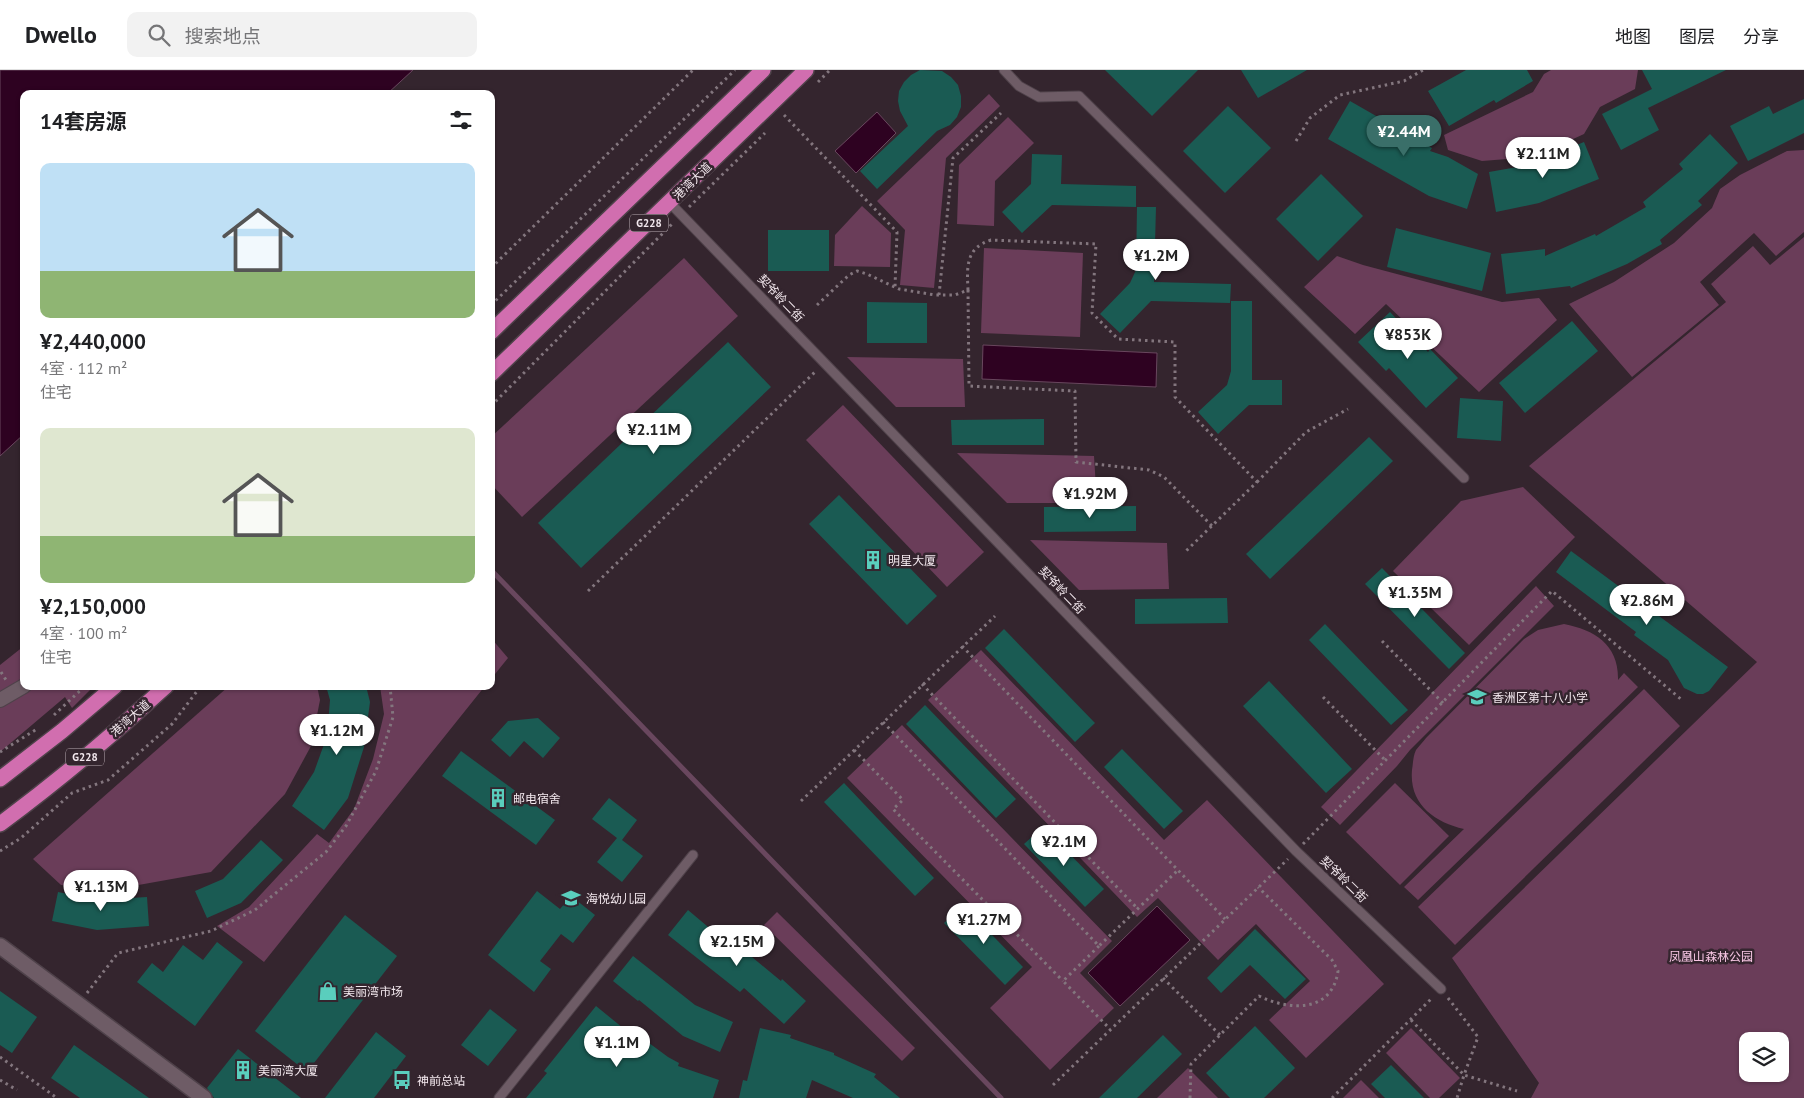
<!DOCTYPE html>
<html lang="zh">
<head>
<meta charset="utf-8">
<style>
  :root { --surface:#fff; --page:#f2f2f2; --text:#202124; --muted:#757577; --line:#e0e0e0; --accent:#3a6f69 }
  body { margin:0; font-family:"PT Sans","Noto Sans SC",sans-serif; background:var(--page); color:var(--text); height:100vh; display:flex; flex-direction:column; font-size:19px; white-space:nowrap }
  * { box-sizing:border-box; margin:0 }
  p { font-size:16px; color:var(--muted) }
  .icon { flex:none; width:28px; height:28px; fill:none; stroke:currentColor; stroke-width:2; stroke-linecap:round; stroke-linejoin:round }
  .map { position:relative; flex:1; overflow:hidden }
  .panel { position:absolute; left:20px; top:20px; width:475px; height:600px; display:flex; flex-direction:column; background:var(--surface); border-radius:10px; box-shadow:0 1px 4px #0004 }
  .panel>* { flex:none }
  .buttons { position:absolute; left:1739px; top:962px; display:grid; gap:10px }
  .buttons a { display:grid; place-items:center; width:50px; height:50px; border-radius:10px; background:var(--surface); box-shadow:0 1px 4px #0004; font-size:25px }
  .price { position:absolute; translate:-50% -42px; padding:0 11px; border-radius:18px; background:#fff; color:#222; font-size:16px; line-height:32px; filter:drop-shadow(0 1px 2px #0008) }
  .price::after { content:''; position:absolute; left:50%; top:30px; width:15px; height:11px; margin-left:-8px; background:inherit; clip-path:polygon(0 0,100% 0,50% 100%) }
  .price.on { background:var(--accent); color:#fff }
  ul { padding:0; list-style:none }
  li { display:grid; align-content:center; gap:10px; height:265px; padding:0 20px }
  li span { display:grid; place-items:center; height:155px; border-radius:10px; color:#555 }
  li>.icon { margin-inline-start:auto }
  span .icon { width:90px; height:90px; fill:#fffc; stroke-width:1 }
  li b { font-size:21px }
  h2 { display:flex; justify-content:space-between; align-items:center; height:60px; padding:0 20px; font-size:21px }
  header { display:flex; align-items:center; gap:30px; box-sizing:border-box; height:70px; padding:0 25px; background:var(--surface); border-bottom:1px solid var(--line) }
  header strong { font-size:24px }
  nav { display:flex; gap:28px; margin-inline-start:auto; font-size:18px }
  .search { width:350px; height:45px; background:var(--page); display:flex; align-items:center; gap:12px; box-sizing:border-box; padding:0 18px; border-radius:10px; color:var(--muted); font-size:19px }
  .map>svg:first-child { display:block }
  .green { fill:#6a3d59; fill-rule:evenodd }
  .water { fill:#2e0221; stroke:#69475e }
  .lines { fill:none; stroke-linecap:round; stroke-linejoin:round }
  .stream { stroke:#69475e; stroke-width:5 }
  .building { fill:#1a5b53 }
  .service-casing { stroke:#4f424a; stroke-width:11 }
  .pedestrian-casing { stroke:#4f424a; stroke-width:16 }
  .minor-casing { stroke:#4f424a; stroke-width:18 }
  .trunk-casing { stroke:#4f424a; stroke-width:18 }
  .path { stroke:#83767e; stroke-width:3; stroke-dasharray:2.5 4; stroke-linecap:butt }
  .service { stroke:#6e5c66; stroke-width:9 }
  .pedestrian { stroke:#6e5c66; stroke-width:14 }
  .minor { stroke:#6e5c66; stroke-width:15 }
  .trunk { stroke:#d16eaf; stroke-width:15 }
  .labels { text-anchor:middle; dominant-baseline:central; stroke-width:5; stroke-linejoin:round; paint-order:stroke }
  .shield { fill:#34252e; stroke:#baaeb4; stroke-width:1 }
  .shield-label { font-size:11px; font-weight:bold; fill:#f3e8ee }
  .street-label { font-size:12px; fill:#f3e8ee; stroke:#34252e }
  .poi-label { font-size:12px; fill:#f3e8ee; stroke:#34252e; text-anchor:start }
  .park-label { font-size:12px; fill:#f9c7e5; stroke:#34252e }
</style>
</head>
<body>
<header>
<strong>Dwello</strong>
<div class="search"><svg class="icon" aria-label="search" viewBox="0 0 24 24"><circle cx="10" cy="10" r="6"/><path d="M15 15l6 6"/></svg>搜索地点</div>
<nav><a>地图</a><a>图层</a><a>分享</a></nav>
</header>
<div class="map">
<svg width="1804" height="1028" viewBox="0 0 1804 1028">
  <rect width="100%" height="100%" fill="#34252e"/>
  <g class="green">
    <polygon points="1551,0 1638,0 1635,19 1600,37 1584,64 1534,87 1482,91 1448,80 1444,65 1533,22 1544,4"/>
    <polygon points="989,24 1000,36 946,88 934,218 900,215 905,160 877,131"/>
    <polygon points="1008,47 1034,73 995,111 994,156 957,154 959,95"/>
    <polygon points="1804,80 1804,162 1776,186 1754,163 1700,212 1719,235 1632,307 1569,234 1614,212 1674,173 1712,138 1720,119 1740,105 1787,81"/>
    <polygon points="862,136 891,163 890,197 834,196 835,165"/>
    <path d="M1804 167V1028H1531L1539 1013 1452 888 1757 592 1529 396 1726 232 1711 214 1753 176 1770 195ZM1748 971H1780V1004H1748Z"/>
    <polygon points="984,178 1083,183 1080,267 981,263"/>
    <polygon points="1337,186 1363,195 1502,232 1539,228 1557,250 1479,322 1386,234 1355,264 1304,217"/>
    <polygon points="684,188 738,246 522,447 491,414 491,367"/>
    <polygon points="847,287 963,289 965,337 896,337"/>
    <polygon points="843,335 984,482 947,517 806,370"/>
    <polygon points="957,383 1094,386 1097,433 1007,433"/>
    <polygon points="1523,417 1575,467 1469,575 1393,501 1461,431"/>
    <polygon points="1030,470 1167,473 1169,519 1079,520"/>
    <polygon points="1536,516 1554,536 1410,680 1397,696 1340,755 1321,737"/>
    <path d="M1564 554C1595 560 1619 575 1618 610L1624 603 1638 617 1418 830 1404 817 1464 759C1434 752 1409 734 1412 700 1413 694 1413 686 1416 680 1419 676 1423 672 1426 668L1524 569 1538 560Z"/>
    <polygon points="491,568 508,588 491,609"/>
    <polygon points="24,576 24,616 94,616 72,638 65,627 0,682 0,595"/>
    <polygon points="981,580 1164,770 1207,730 1384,914 1306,988 1269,950 1310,911 1256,854 1218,890 1158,828 1137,847 928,630"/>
    <polygon points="229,616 317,616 320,630 311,676 285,724 211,802 105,821 61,815 33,789"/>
    <polygon points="380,616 485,616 264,892 217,856 249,837 317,764 329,773 354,739 373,689 384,644"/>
    <polygon points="1644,619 1680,656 1455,875 1418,837"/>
    <polygon points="902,655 1112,871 1080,903 1114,938 1050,1000 990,938 1032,897 847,708"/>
    <polygon points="1395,713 1449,766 1400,815 1346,762"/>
    <polygon points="777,842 915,978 902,991 764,855"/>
    <polygon points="1411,958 1460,1008 1439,1028 1430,1028 1386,983"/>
    <polygon points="1188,998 1218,1028 1157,1028"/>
    <polygon points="1361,1010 1379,1028 1343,1028"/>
  </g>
  <g class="water">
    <polygon points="0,0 413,0 387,24 24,24 24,364 0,386"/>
    <polygon points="877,42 896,63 856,103 835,81"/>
    <polygon points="983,275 1157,283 1156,317 982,309"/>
    <polygon points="1157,836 1190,870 1120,936 1088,903"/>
  </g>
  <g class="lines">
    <polyline class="stream" points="491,500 1001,1028"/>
  </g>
  <g class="building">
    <polygon points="920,0 942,1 951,7 958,15 961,26 961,37 957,47 950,55 937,61 877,119 860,101 908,56 900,41 898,31 899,21 904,12 911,5"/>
    <polygon points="1105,0 1198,0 1152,46"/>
    <polygon points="1241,0 1307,0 1258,28"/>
    <polygon points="1466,0 1527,0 1533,11 1496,33 1494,30 1449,56 1428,21"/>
    <polygon points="1642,0 1726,0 1648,38 1659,60 1621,80 1602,44 1652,19"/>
    <polygon points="1804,29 1804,63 1748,91 1730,56 1769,36 1773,44"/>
    <polygon points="1350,31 1432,78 1430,81 1448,87 1478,104 1467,139 1429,126 1328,69"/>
    <polygon points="1228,36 1271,78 1225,123 1183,81"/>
    <polygon points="1710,64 1738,93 1698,131 1702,135 1660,170 1662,174 1627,194 1571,218 1570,216 1506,224 1501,184 1545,179 1545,186 1595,164 1596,166 1646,137 1643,132 1683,99 1679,94"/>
    <polygon points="1584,72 1599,109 1539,133 1496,142 1489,102 1545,92 1544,88"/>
    <polygon points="1032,84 1062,85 1061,114 1136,116 1136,137 1052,135 1022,163 1002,142 1031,114"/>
    <polygon points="1321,104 1363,146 1318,191 1276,149"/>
    <polygon points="1137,137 1156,137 1154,212 1231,214 1230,233 1151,231 1120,263 1100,244 1130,213 1136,200"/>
    <polygon points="1396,158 1491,183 1482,221 1387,197"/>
    <rect x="768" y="160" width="61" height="41"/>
    <polygon points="1231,231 1252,231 1252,310 1282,310 1282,335 1249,335 1218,364 1198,342 1227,315 1231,301"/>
    <polygon points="867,232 927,233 927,273 867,273"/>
    <polygon points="1390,242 1428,282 1430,279 1458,308 1426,338 1389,298 1386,301 1358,272"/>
    <polygon points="1572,251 1598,281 1525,343 1499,313"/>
    <polygon points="728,272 771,317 581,498 538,453"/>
    <polygon points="1460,328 1503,331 1501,371 1457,368"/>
    <polygon points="1044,349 1044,375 952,375 951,350"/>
    <polygon points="1369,367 1393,391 1270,509 1246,484"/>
    <polygon points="839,425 937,526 907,555 809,454"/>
    <polygon points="1136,436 1136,461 1044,462 1044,437"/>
    <polygon points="1571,481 1728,597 1709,621 1703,624 1697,624 1684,618 1668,590 1634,565 1636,562 1556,502"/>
    <polygon points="1382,498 1465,583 1449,599 1365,514"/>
    <polygon points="1227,528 1228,553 1135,554 1135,529"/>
    <polygon points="1325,554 1408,640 1391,655 1309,570"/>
    <polygon points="1004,559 1095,653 1075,672 985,578"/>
    <polygon points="1269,611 1352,699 1326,723 1243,636"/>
    <polygon points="326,616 366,616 370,632 364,677 348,728 324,760 292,736 314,702 327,666 330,630"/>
    <polygon points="925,635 1016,729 996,748 906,654"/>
    <polygon points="538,648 560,668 543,688 524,671 510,687 491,670 508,651"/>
    <polygon points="1122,679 1183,741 1164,759 1104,697"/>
    <polygon points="461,681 555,750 536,775 442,706"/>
    <polygon points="844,713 934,808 915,826 824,732"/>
    <polygon points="609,728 637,750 622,770 643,786 622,812 597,792 617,768 592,749"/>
    <polygon points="1043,757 1104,819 1085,837 1024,774"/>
    <polygon points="261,770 283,790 241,833 207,848 195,821 223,809"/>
    <polygon points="537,821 560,839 571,826 595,845 573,873 561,864 540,891 551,899 534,922 488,885"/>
    <polygon points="58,822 98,830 147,827 149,856 97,860 52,851"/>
    <polygon points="963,835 1023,897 1005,915 944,853"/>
    <polygon points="688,840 720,867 723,863 781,911 782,909 806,931 784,954 744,918 740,922 668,865"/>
    <polygon points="345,845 397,886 307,1002 255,961"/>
    <polygon points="1255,859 1306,909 1285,929 1250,895 1221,923 1207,908"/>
    <polygon points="217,872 243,892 195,956 137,912 152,893 163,902 183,875 203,890"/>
    <polygon points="633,886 695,935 733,952 720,982 683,966 639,930 638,931 613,911"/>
    <polygon points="0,921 37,947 12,983 0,975"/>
    <polygon points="596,936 623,958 625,957 644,972 645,970 668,987 679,993 678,996 719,1010 713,1028 526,1028 547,1003 544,1001"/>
    <polygon points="490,939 517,960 488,996 461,975"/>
    <polygon points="1255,956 1295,998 1264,1028 1230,1028 1206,1003"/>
    <polygon points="760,958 791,965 790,968 834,983 834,985 876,1004 874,1007 900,1028 853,1028 812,1010 806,1028 739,1028 743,1010 747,1011"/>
    <polygon points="376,962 406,986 374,1028 325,1028"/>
    <polygon points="1163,965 1182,984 1137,1028 1099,1028"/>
    <polygon points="74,975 149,1028 80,1028 51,1008"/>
    <polygon points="238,979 301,1028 214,1028 207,1018"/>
    <polygon points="1391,995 1424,1028 1385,1028 1371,1014"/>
  </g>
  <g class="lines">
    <g class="service-casing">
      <g id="service">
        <polyline points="1004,0 1019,16 1039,27 1079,26 1464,408"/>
        <polyline points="670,133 1296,781 1441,919"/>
        <polyline points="499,1028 693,785"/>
      </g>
    </g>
    <g class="pedestrian-casing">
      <polyline id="pedestrian" points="0,630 24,616"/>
    </g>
    <g class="minor-casing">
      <polyline id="minor" points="0,876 204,1028"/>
    </g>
    <g class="trunk-casing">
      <g id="trunk">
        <polyline points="491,262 763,0"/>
        <polyline points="491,304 806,0"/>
        <polyline points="0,709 62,661 115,616"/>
        <path d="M0 754C58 711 113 665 166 616"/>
      </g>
    </g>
    <g class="path">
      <polyline points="818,12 830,0"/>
      <polyline points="784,45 897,162 895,217"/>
      <polyline points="1296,71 1310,48 1340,25 1404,11 1423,0"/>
      <polyline points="689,137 765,63"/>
      <polyline points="491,198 693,0"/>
      <polyline points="968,220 969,316 1075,321 1076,392 1149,400 1164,407 1212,456"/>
      <polyline points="939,225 953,88 1001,43"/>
      <polyline points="491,235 735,0"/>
      <path d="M817 235 849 205 857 201 867 204 899 219 935 225H955L968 220C967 198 965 178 991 170L1096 174 1092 243 1118 269 1175 272V327L1257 412 1186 481"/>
      <polyline points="491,336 674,152"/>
      <polyline points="1257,412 1306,362 1348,339"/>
      <polyline points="588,521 817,300"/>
      <polyline points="1382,571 1443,633"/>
      <polyline points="962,576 1225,849"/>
      <polyline points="1,602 6,610"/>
      <polyline points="922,614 1138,839"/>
      <polyline points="1323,627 1386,691"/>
      <polyline points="54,645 85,616"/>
      <polyline points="883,652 1099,876 1178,800"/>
      <polyline points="854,680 903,730 893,739 1063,911"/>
      <polyline points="0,682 37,659"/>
      <polyline points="801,731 995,546"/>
      <polyline points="1303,774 1552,521 1682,630"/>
      <polyline points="0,781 21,768 72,723 108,710 172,654 201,616"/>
      <polyline points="1099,876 1063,911 1110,959"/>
      <polyline points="1163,908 1220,965"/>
      <polyline points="87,923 118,883 211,861 255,840 326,782 346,756 376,701 393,647 390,616"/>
      <polyline points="1448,928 1478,967 1464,1005 1517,1021"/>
      <polyline points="1411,950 1464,1005 1457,1028"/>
      <polyline points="0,987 57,1028"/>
      <polyline points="0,1010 17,1020"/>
      <polyline points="1053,1015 1288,789"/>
      <path d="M1190 1028 1191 994 1259 926C1290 941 1332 943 1338 901L1332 890 1258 817"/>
      <polyline points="1332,1028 1432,928"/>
    </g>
    <use href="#service" class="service"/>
    <use href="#pedestrian" class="pedestrian"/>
    <use href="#minor" class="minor"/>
    <use href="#trunk" class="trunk"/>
  </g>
  <defs>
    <g id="building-bare" transform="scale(1.5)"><path d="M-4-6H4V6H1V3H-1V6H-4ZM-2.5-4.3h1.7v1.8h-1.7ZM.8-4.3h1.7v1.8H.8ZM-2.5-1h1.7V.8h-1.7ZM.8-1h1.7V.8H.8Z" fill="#5acebd" stroke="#34252e" stroke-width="2.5" paint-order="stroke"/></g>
    <g id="school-bare" transform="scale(1.5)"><path d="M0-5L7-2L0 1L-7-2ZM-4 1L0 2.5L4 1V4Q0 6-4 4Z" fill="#5acebd" stroke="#34252e" stroke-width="2.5" paint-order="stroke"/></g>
    <g id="shop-bare" transform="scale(1.5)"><path d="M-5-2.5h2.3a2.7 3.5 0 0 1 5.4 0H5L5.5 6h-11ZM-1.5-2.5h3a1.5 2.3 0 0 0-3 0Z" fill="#5acebd" stroke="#34252e" stroke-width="2.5" paint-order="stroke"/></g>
    <g id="bus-bare" transform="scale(1.5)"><path d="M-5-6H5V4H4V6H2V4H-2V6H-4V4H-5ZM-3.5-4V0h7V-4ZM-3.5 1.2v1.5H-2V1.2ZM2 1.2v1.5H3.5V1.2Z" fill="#5acebd" stroke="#34252e" stroke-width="2.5" paint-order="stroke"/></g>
  </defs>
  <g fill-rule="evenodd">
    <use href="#building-bare" x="873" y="490"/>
    <use href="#school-bare" x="1477" y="627"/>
    <use href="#building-bare" x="498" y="728"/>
    <use href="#school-bare" x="571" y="828"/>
    <use href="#shop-bare" x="328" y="921"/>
    <use href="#building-bare" x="243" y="1000"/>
    <use href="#bus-bare" x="402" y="1010"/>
  </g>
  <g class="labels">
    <g class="shield">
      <rect x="630" y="144.5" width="38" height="17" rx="4"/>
      <rect x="66" y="678.5" width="38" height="17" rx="4"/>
    </g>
    <g class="shield-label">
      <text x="649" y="153">G228</text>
      <text x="85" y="687">G228</text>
    </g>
    <g class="street-label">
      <text transform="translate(692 111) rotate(-44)">港湾大道</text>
      <text transform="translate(781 228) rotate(46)">契爷岭二街</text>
      <text transform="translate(1062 520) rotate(46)">契爷岭二街</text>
      <text transform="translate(130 648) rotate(-41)">港湾大道</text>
      <text transform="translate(1344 809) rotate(44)">契爷岭二街</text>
    </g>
    <g class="poi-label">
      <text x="888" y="490">明星大厦</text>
      <text x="1492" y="627">香洲区第十八小学</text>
      <text x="513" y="728">邮电宿舍</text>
      <text x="586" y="828">海悦幼儿园</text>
      <text x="343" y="921">美丽湾市场</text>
      <text x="258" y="1000">美丽湾大厦</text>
      <text x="417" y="1010">神前总站</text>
    </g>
    <g class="park-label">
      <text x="1711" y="886">凤凰山森林公园</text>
    </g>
  </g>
</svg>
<div class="buttons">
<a><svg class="icon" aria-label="layers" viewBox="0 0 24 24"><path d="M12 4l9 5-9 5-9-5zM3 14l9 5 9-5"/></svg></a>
</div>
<b class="price on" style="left:1404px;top:87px">¥2.44M</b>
<b class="price" style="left:1543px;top:109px">¥2.11M</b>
<b class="price" style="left:1156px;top:211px">¥1.2M</b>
<b class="price" style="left:1408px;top:290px">¥853K</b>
<b class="price" style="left:654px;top:385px">¥2.11M</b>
<b class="price" style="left:1090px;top:449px">¥1.92M</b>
<b class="price" style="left:1415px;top:548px">¥1.35M</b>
<b class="price" style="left:1647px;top:556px">¥2.86M</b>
<b class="price" style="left:337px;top:686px">¥1.12M</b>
<b class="price" style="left:1064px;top:797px">¥2.1M</b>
<b class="price" style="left:101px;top:842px">¥1.13M</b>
<b class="price" style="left:984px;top:875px">¥1.27M</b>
<b class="price" style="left:737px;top:897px">¥2.15M</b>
<b class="price" style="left:617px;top:998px">¥1.1M</b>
<section class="panel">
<h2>14套房源<svg class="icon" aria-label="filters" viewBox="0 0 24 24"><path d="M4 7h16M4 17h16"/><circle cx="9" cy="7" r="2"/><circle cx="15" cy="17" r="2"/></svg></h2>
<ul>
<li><span style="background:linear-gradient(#bfe0f5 70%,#8fb573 0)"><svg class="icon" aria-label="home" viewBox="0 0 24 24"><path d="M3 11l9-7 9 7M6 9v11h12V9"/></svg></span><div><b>¥2,440,000</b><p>4室 · 112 m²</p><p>住宅</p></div></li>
<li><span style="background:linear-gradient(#dfe7d0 70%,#8fb573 0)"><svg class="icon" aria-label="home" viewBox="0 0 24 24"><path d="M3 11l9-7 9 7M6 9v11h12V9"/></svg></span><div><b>¥2,150,000</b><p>4室 · 100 m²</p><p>住宅</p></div></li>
</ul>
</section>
</div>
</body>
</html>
